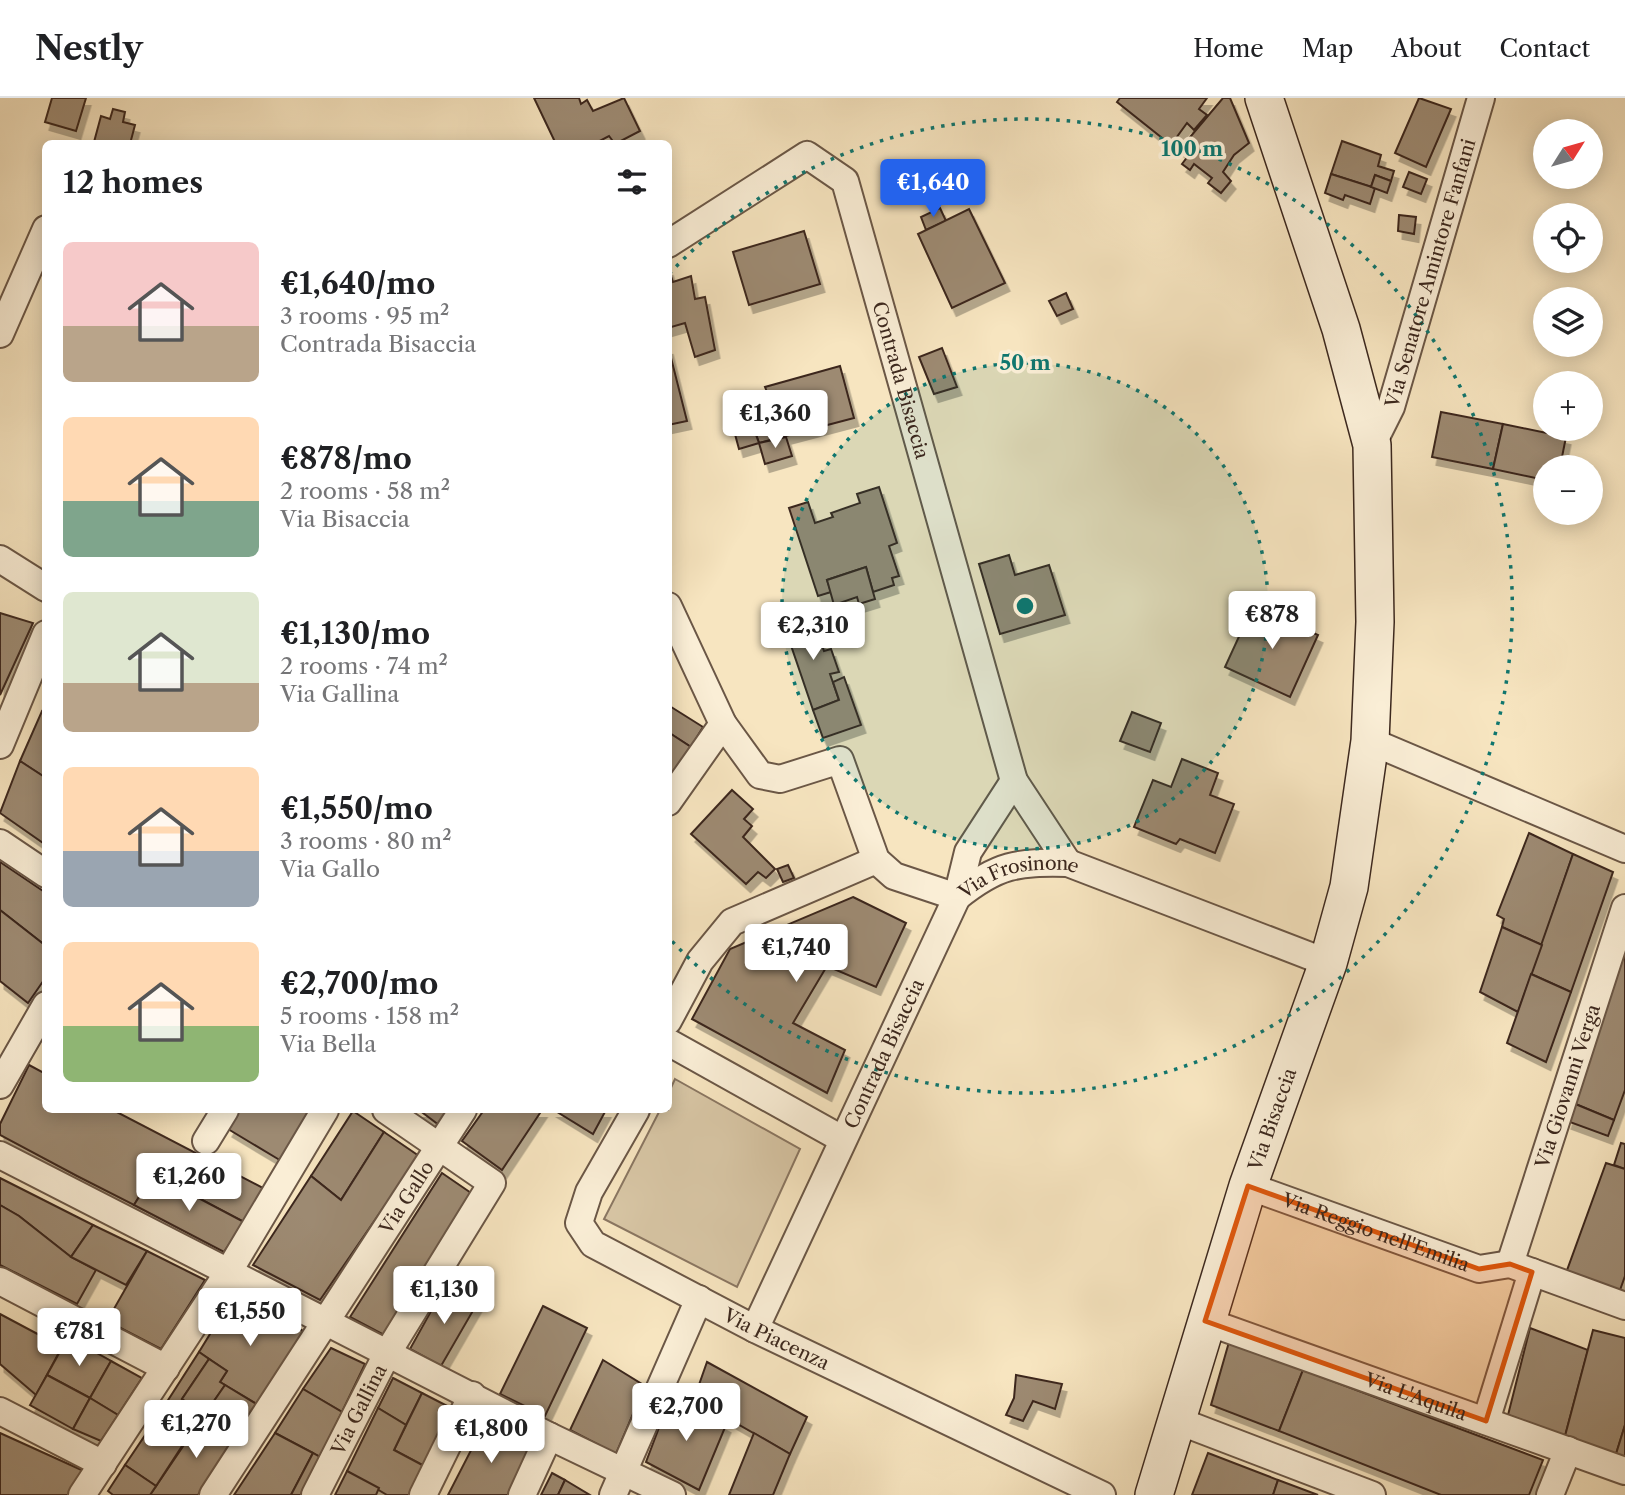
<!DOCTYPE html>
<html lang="en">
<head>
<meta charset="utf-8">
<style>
  :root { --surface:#fff; --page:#f2f2f2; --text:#202124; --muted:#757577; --line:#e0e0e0; --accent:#2563eb }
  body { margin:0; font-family:"Libre Caslon Text",serif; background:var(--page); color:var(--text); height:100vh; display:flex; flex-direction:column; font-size:26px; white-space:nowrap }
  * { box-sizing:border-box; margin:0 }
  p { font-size:23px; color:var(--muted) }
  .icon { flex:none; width:38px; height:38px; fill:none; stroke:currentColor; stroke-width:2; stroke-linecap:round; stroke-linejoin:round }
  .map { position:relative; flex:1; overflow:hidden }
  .panel { position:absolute; left:42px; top:42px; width:630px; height:973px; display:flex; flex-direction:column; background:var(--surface); border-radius:10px; box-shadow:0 4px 18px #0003 }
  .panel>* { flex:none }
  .needle { width:46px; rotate:53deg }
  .tools { position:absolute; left:1533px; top:21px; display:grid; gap:14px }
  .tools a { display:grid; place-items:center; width:70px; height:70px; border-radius:50%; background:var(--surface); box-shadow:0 4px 18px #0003; font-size:35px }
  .price { position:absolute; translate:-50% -60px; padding:0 16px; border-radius:7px; background:#fff; color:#222; font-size:23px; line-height:46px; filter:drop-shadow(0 2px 4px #0008) }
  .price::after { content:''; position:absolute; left:50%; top:42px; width:21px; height:16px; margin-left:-10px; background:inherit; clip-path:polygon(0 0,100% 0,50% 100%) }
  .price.current { background:var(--accent); color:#fff }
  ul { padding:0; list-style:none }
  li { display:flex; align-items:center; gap:21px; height:175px; padding:0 21px }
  li span { display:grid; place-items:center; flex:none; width:196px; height:140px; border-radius:10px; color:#555 }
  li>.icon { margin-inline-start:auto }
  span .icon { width:84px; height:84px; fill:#fffc; stroke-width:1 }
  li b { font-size:30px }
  h2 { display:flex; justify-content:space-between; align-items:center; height:84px; padding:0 21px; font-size:30px }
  header { display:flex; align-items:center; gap:42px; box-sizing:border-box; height:98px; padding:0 35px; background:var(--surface); border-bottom:2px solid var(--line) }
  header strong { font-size:33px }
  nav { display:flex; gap:38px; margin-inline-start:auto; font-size:24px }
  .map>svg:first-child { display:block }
  .green { fill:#d7c5a4; stroke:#8a7661; stroke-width:2 }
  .building { fill:#9d8a72; stroke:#3c281e; stroke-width:2; filter:url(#shadow) }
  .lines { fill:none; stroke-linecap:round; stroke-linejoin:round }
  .street-casing { stroke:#6b5746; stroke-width:30 }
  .secondary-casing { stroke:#3c281e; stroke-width:40 }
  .street { stroke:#faeed6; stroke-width:26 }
  .secondary { stroke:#faeed6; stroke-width:37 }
  .marked { fill:#df570d; fill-opacity:0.2; stroke:#df570d; stroke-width:5; stroke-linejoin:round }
  .ring { fill:none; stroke:#0f766e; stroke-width:3.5; stroke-dasharray:3.5 7 }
  .labels { text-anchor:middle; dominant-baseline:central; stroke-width:7; stroke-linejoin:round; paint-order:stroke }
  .street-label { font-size:19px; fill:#3c281e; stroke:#faeed6 }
  .centre { fill:#0f766e; stroke:#faeed6; stroke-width:3.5 }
  .ring-label { font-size:21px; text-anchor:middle; font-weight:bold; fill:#0f766e; stroke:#faeed6; stroke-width:7; stroke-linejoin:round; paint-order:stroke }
</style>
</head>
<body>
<header>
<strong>Nestly</strong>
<nav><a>Home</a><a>Map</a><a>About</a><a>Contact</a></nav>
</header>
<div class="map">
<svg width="1625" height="1397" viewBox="0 0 1625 1397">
  <defs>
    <filter id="shadow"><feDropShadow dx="4.5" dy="8" stdDeviation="0" flood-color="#0004"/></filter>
  </defs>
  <rect width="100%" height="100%" fill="#f7e5c0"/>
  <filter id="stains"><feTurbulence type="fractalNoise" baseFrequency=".00286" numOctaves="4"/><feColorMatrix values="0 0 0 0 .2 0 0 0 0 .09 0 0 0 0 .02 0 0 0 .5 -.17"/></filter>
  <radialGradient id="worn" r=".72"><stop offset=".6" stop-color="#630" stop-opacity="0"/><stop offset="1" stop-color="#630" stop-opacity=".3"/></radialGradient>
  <polygon class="green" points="675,981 800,1051 737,1189 604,1121 660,1012 668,1012 669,994"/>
  <g class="building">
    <polygon points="52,0 86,0 76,33 45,24"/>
    <polygon points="534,0 579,0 581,6 587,2 593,13 624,0 640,33 615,46 609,38 594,46 556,46"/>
    <polygon points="1120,0 1207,0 1199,11 1207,17 1194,32 1187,25 1171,47 1117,4"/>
    <polygon points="1223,0 1230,0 1249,45 1234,57 1223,74 1231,83 1221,95 1208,85 1212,80 1194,66 1190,72 1182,66 1188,58 1180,51"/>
    <polygon points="1419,0 1451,11 1426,69 1395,55"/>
    <polygon points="113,11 125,14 123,24 135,27 130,46 94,44 101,18 110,21"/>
    <polygon points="1342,43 1381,57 1378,68 1394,73 1391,83 1375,77 1371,89 1331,76"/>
    <polygon points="1409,74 1427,81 1421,96 1403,89"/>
    <polygon points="1331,76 1375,90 1370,106 1345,97 1343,102 1325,95"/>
    <polygon points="1375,77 1391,83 1387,95 1371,89"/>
    <polygon points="940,110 946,123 926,132 921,119"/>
    <polygon points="969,111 1005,185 952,210 918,136"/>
    <polygon points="1399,117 1416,119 1414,136 1398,133"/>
    <polygon points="804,133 820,186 749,207 733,154"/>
    <polygon points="668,169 673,184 691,178 695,201 705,199 715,252 695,259 685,225 668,230"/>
    <polygon points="1066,195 1073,211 1057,218 1049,203"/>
    <polygon points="668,248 687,323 668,327"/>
    <polygon points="942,250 957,289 934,296 919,259"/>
    <polygon points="840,268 854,320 759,345 744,300 767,294 765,289"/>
    <polygon points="746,310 759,345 739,351 729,314"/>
    <polygon points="1441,314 1503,326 1493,371 1432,359"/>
    <polygon points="1503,326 1566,339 1560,369 1545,369 1545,382 1493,371"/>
    <polygon points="786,339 792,358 765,366 759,345"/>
    <polygon points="879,389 897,445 889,448 899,478 892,480 894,487 873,494 866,469 827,482 831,494 818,498 789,410 808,404 815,425 833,419 831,415 860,405 857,396"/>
    <polygon points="1009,457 1015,477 1049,467 1065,517 1000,536 979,466"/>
    <polygon points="866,469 875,501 859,506 857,499 834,507 827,482"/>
    <polygon points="1253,508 1318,537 1290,599 1225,569"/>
    <polygon points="0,515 33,525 0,597"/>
    <polygon points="793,517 796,525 814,523 824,553 831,551 839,574 830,576 839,602 813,612 782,521"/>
    <polygon points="844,579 861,627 823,640 813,612 839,602 833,584"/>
    <polygon points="668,607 703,629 691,649 668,634"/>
    <polygon points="42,613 46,615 46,680 20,663"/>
    <polygon points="1132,614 1161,625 1150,654 1120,643"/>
    <polygon points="668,634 691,649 668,682"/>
    <polygon points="1182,661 1218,675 1210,697 1234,706 1215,755 1180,741 1176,746 1134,729 1153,682 1171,689"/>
    <polygon points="20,663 46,680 46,747 0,715"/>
    <polygon points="732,692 753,711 744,721 752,728 743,739 775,771 766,780 758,774 746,786 691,736"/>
    <polygon points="1529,735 1573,756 1542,847 1502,829 1504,821 1497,817"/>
    <polygon points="1573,756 1613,774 1571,894 1531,876"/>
    <polygon points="0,764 46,795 46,848 0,812"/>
    <polygon points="788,767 794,780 783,784 777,771"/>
    <polygon points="853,799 906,825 876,889 827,868 793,925 845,952 827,995 692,921 730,851"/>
    <polygon points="0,812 46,848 46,879 28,905 0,883"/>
    <polygon points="1502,829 1542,847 1518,914 1480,894"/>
    <polygon points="1625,854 1625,992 1614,1022 1573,1005"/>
    <polygon points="1531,876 1571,894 1546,964 1507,945"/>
    <polygon points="29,967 46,976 46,1012 113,1012 267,1092 244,1124 153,1076 134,1107 77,1078 0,1037 0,1026"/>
    <polygon points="1573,1005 1614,1022 1608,1038 1567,1023"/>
    <polygon points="239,1012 314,1012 283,1064 228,1031"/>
    <polygon points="419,1012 449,1012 439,1027"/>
    <polygon points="484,1012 542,1012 502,1072 462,1043"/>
    <polygon points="554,1012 606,1012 593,1036"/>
    <polygon points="353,1013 384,1034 341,1102 311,1078"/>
    <polygon points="384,1034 419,1058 320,1202 253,1167 311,1078 341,1102"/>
    <polygon points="1621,1045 1625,1046 1625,1071 1614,1067"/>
    <polygon points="1606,1065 1625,1071 1625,1178 1620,1192 1566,1175"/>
    <polygon points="442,1075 474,1097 386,1238 350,1219"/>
    <polygon points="153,1076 244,1124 224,1154 134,1107"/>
    <polygon points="0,1080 93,1127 71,1159 19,1118 0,1107"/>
    <polygon points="0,1107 19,1118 71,1159 96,1172 77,1206 0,1167"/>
    <polygon points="93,1127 147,1153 126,1187 71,1159"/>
    <polygon points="147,1153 205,1182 161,1251 107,1223"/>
    <polygon points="445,1188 478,1204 441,1268 410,1251"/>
    <polygon points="234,1197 305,1234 258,1307 220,1284 227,1273 199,1254"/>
    <polygon points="543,1208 587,1230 545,1318 500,1296"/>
    <polygon points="0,1216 62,1249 36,1297 0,1266"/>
    <polygon points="1530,1230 1588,1252 1565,1338 1508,1317"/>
    <polygon points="1593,1232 1625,1240 1625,1327 1616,1356 1565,1338"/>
    <polygon points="68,1239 111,1263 90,1300 47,1277"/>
    <polygon points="1229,1244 1303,1272 1279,1333 1211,1307"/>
    <polygon points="331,1250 365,1266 342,1314 303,1291"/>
    <polygon points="199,1254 209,1261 182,1301 205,1316 184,1345 154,1324"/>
    <polygon points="209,1261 227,1273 220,1284 225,1287 205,1316 182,1301"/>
    <polygon points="603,1262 645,1288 616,1356 570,1332"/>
    <polygon points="111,1263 142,1280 118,1317 90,1300"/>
    <polygon points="707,1264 807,1319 790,1356 694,1301"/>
    <polygon points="1303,1272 1543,1362 1529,1397 1441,1397 1279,1333"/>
    <polygon points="47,1277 90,1300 73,1331 30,1307"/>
    <polygon points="1016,1277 1062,1286 1055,1311 1033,1303 1023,1323 1006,1317 1014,1300"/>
    <polygon points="393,1280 422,1295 406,1327 378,1310"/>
    <polygon points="225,1287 258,1307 237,1338 205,1316"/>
    <polygon points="303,1291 342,1314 320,1359 275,1335"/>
    <polygon points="422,1295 455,1312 426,1369 394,1352"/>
    <polygon points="671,1298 726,1327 699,1392 646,1364"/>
    <polygon points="90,1300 118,1317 101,1343 73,1331"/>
    <polygon points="378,1310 406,1327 394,1352 426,1369 412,1397 387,1397 347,1373"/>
    <polygon points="205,1316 237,1338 198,1397 150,1397"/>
    <polygon points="154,1324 184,1345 156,1388 125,1367"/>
    <polygon points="484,1327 530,1349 508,1397 448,1397"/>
    <polygon points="1625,1327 1625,1360 1616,1356"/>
    <polygon points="0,1335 86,1374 70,1397 0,1397"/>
    <polygon points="275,1335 313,1355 291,1397 234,1397"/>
    <polygon points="754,1335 790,1356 773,1397 729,1397"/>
    <polygon points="313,1355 320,1359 301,1397 291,1397"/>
    <polygon points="1208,1355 1278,1382 1273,1397 1192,1397"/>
    <polygon points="125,1367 156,1388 150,1397 113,1397 108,1393"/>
    <polygon points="347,1373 379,1390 376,1397 335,1397"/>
    <polygon points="552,1375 565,1382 558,1397 541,1397"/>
    <polygon points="565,1382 590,1397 558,1397"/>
    <polygon points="1278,1382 1318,1397 1273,1397"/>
  </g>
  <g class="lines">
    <g class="street-casing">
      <g id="street">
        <path id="s1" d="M668 146 807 57 845 83 1014 683 1068 765"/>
        <polyline points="0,236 46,131"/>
        <path id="s2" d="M1372 347 1391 309 1481 0"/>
        <polyline points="0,461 46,490"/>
        <path id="s3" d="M668 508 723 626 760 677 780 681 840 662 876 762 894 778 957 799C998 766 1017 764 1068 765L1328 865"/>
        <polyline points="1370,643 1625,751"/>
        <polyline points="0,647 46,536"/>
        <polyline points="668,704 723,626"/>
        <polyline points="0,745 46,776"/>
        <polyline points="668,923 700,863 732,824 876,762"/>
        <polyline points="668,944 842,1041"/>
        <polyline points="0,987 46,907"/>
        <path id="s4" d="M636 1012 589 1094 579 1125 593 1146 755 1231 1102 1397"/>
        <polyline points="206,1043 225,1012"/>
        <polyline points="0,1057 549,1338 672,1397"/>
        <path id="s5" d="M1248 1088 1479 1171 1510 1166 1625 1208"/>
        <path id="s6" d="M1510 1166 1625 810"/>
        <polyline points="0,1183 166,1270"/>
        <path id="s7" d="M1205 1223 1625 1373"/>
        <path id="s8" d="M755 1231 957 799 968 754 1014 683"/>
        <polyline points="0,1313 103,1366"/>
        <polyline points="1176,1322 1372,1397"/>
        <polyline points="1486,1323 1532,1174"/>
        <polyline points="82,1397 229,1173 325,1012"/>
        <path id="s9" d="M213 1397 463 1012"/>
        <path id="s10" d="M315 1397 388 1254 492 1085 386 1012"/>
        <polyline points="423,1397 472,1297"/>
        <polyline points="522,1397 549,1338"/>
        <polyline points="613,1397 699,1201"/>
        <polyline points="1550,1397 1568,1352"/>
      </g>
    </g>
    <g class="secondary-casing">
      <g id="secondary">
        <path id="s11" d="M1154 1397 1248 1088 1328 865 1349 789 1370 643 1375 524 1372 347 1341 231 1264 0"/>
      </g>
    </g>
    <use href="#street" class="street"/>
    <use href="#secondary" class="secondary"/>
  </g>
  <path class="marked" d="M1248 1088 1479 1171 1510 1166 1532 1174 1486 1323 1205 1223Z"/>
  <circle cx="1025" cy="508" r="243" fill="#0f766e" fill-opacity=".12"/>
  <g class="ring">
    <circle cx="1025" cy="508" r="243"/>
    <path d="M669 176A487 487 0 1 1 669 840"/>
  </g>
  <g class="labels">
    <g class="street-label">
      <text stroke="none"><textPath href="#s2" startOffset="182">Via Senatore Amintore Fanfani</textPath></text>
      <text stroke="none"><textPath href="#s1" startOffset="418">Contrada Bisaccia</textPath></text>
      <text stroke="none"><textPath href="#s3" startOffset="541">Via Frosinone</textPath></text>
      <text stroke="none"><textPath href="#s8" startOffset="304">Contrada Bisaccia</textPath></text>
      <text stroke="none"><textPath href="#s6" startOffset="187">Via Giovanni Verga</textPath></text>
      <text stroke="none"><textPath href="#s11" startOffset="394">Via Bisaccia</textPath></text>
      <text stroke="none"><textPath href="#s9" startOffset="355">Via Gallo</textPath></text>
      <text stroke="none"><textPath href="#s5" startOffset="136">Via Reggio nell'Emilia</textPath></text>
      <text stroke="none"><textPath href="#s4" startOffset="359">Via Piacenza</textPath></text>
      <text stroke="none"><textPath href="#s7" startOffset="224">Via L'Aquila</textPath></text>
      <text stroke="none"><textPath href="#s10" startOffset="96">Via Gallina</textPath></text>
    </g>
  </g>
  <circle cx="1025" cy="508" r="10" class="centre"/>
  <g class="ring-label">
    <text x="1192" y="58">100 m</text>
    <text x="1025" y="272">50 m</text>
  </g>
  <rect width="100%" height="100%" filter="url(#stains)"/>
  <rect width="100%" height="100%" fill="url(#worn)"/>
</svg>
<div class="tools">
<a><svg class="needle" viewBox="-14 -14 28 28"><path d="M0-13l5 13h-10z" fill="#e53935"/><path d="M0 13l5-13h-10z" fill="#757577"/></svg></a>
<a><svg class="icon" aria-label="locate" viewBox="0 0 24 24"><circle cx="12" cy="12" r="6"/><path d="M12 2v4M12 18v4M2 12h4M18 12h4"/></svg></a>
<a><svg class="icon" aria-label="layers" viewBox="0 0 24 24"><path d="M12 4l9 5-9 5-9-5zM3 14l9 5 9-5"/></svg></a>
<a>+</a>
<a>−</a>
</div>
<b class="price current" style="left:933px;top:121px">€1,640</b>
<b class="price" style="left:775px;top:352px">€1,360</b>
<b class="price" style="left:1272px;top:553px">€878</b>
<b class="price" style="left:813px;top:564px">€2,310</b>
<b class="price" style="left:796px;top:886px">€1,740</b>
<b class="price" style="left:189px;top:1115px">€1,260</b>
<b class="price" style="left:444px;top:1228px">€1,130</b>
<b class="price" style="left:250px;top:1250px">€1,550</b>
<b class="price" style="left:79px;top:1270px">€781</b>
<b class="price" style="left:686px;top:1345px">€2,700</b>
<b class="price" style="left:196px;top:1362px">€1,270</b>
<b class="price" style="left:491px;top:1367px">€1,800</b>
<section class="panel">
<h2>12 homes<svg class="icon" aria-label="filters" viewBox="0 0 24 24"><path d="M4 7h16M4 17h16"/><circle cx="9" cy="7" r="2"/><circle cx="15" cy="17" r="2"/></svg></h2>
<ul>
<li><span style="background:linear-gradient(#f6c9c9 60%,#b9a48a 0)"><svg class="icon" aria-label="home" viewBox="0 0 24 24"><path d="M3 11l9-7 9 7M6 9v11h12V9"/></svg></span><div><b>€1,640/mo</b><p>3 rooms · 95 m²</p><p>Contrada Bisaccia</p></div></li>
<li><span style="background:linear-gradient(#ffd9b3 60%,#7fa58c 0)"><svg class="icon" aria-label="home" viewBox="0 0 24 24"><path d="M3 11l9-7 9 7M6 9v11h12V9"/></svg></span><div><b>€878/mo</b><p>2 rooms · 58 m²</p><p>Via Bisaccia</p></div></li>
<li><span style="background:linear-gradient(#dfe7d0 65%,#b9a48a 0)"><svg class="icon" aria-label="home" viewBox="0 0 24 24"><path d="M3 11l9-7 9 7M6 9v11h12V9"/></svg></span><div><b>€1,130/mo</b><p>2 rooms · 74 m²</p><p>Via Gallina</p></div></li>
<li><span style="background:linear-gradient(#ffd9b3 60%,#9aa5b1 0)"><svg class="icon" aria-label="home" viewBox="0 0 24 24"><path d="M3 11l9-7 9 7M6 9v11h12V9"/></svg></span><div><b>€1,550/mo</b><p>3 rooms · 80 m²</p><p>Via Gallo</p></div></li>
<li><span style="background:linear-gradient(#ffd9b3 60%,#8fb573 0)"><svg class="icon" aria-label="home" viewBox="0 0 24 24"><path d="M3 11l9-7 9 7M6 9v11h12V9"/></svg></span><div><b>€2,700/mo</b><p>5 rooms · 158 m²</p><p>Via Bella</p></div></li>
</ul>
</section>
</div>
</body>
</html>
